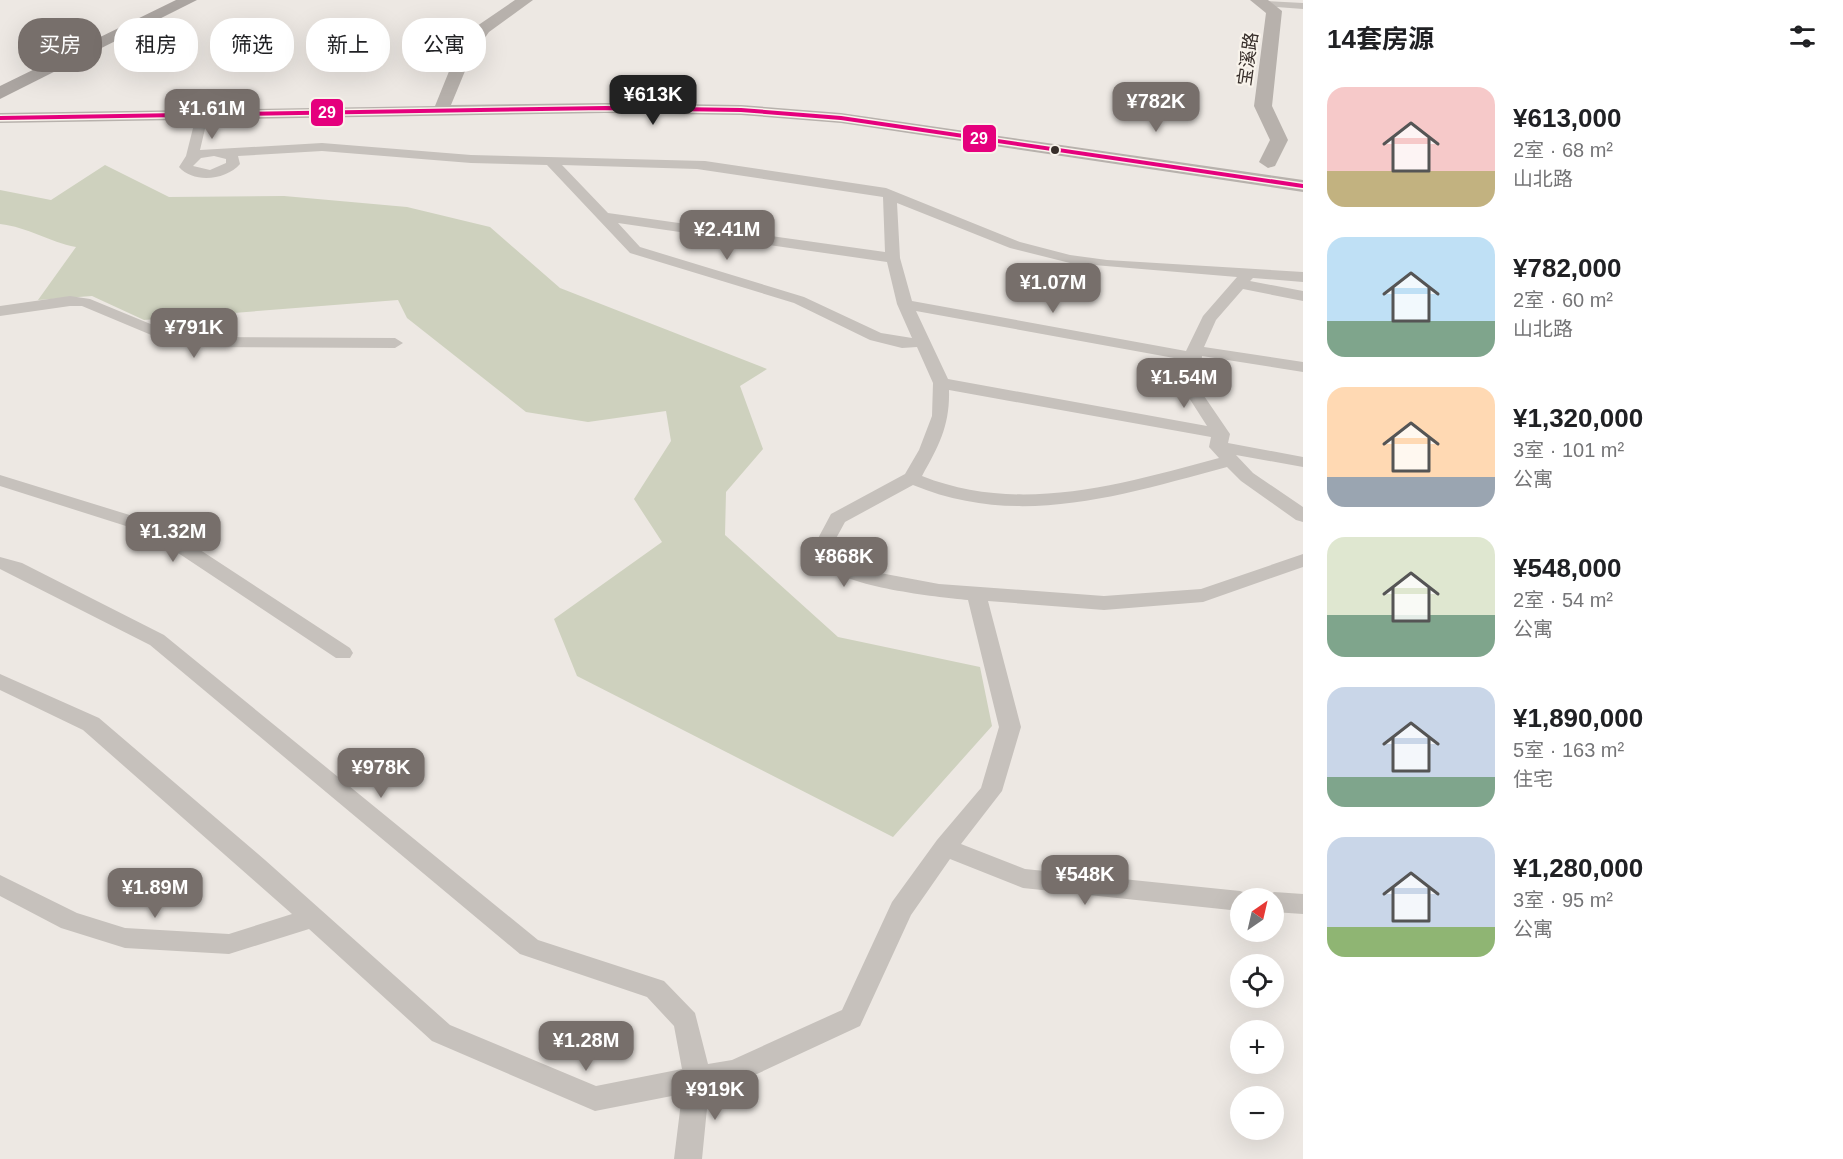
<!DOCTYPE html>
<html lang="zh">
<head>
<meta charset="utf-8">
<style>
  :root { --surface:#fff; --page:#f2f2f2; --text:#202124; --muted:#757577; --accent:#776f6b }
  body { margin:0; font-family:Helvetica,"Noto Sans SC",sans-serif; background:var(--page); color:var(--text); height:100vh; display:flex; flex-direction:column; font-size:22px; white-space:nowrap }
  * { box-sizing:border-box; margin:0 }
  p { font-size:20px; color:var(--muted) }
  .icon { flex:none; width:33px; height:33px; fill:none; stroke:currentColor; stroke-width:2; stroke-linecap:round; stroke-linejoin:round }
  .map { position:relative; flex:1; overflow:hidden }
  .sheet { display:flex; flex-direction:column; background:var(--surface); width:540px }
  .sheet>* { flex:none }
  .guide { position:absolute; left:18px; top:18px; width:570px; height:54px; display:flex; gap:12px }
  .needle { width:39px; rotate:34deg }
  .controls { position:absolute; left:1230px; top:888px; display:grid; gap:12px }
  .controls a { display:grid; place-items:center; width:54px; height:54px; border-radius:50%; background:var(--surface); box-shadow:0 6px 24px #0002; font-size:30px }
  .price { position:absolute; translate:-50% -51px; padding:0 14px; border-radius:12px; background:var(--accent); color:#fff; font-size:20px; line-height:39px; filter:drop-shadow(0 2px 3px #0008) }
  .price::after { content:''; position:absolute; left:50%; top:36px; width:18px; height:14px; margin-left:-9px; background:inherit; clip-path:polygon(0 0,100% 0,50% 100%) }
  .price.on { background:#222; color:#fff }
  ul { padding:0; list-style:none }
  li { display:flex; align-items:center; gap:18px; height:150px; padding:0 24px }
  li span { display:grid; place-items:center; flex:none; width:168px; height:120px; border-radius:18px; color:#555 }
  li>.icon { margin-inline-start:auto }
  span .icon { width:72px; height:72px; fill:#fffc; stroke-width:1 }
  li b { font-size:26px }
  h2 { display:flex; justify-content:space-between; align-items:center; height:72px; padding:0 24px; font-size:26px }
  .tag { padding:0 21px; border-radius:24px; background:var(--surface); box-shadow:0 6px 24px #0002; font-size:21px; line-height:54px }
  .tag.on { background:var(--accent); color:#fff }
  main { display:flex; flex:1; min-height:0 }
  .map>svg:first-child { display:block }
  .green { fill:#ced1be }
  .lines { fill:none; stroke-linecap:round; stroke-linejoin:round }
  .street { fill:#c6c1bc; fill-rule:evenodd }
  .secondary { fill:#b7b1ac; fill-rule:evenodd }
  .primary { fill:#aba5a1; fill-rule:evenodd }
  .bus-1-casing { stroke:#f8f3eb; stroke-width:7 }
  .bus-1 { stroke:#e5007d; stroke-width:4 }
  .bus-dot { fill:#372e2a; stroke:#f8f3eb; stroke-width:2 }
  .labels { text-anchor:middle; dominant-baseline:central; stroke-width:4.5; stroke-linejoin:round; paint-order:stroke }
  .far-street-label { font-size:18px; fill:#372e2a; stroke:#f8f3eb }
  .line-badge { stroke:#f8f3eb; stroke-width:2 }
  .badge-label { font-size:16px; text-anchor:middle; font-weight:bold; fill:#fff }
</style>
</head>
<body>
<main>
<div class="map">
<svg width="1303" height="1159" viewBox="0 0 1303 1159">
  <rect width="100%" height="100%" fill="#ede8e3"/>
  <path class="green" d="M105 165 169 197 284 196 407 207 490 227 560 288 767 369 740 386 763 449 726 492 725 535 838 637 980 667 992 726 893 837 577 676 554 619 662 542 634 499 671 441 666 411 588 422 526 412 407 318 398 300 144 320 92 296 38 300 76 247C49 242 28 227 0 224V190L51 200Z"/>
  <g class="lines">
    <g class="street">
      <polygon points="1267,1 1303,3 1303,9 1263,6 1261,4"/>
      <path d="M202 112 208 116 200 150 322 143 471 155 705 161 886 188 1020 242 1070 255 1107 260 1303 272V282L1253 278 1250 281 1303 291V301L1243 289 1216 320 1204 347 1303 362V372L1202 356 1200 390 1230 434 1228 443 1303 457V467L1236 455 1253 473 1303 507V522L1296 520 1241 481 1227 467C1122 495 1019 529 913 485L845 522 833 544 839 557 864 570 939 584 1104 596 1201 589 1303 554V567L1203 602 1104 610 988 601 1021 727 1002 791 961 844 1025 869 1240 891 1249 894 1251 898H1240V911L1023 888 950 859 911 915 860 1026 744 1080 709 1088 702 1159H674L682 1094 595 1111 432 1041 309 929 229 954 125 948 61 928 0 896V875L77 913 125 928 229 934 292 914 83 730 0 690V674L99 718 265 860 450 1025 596 1086 682 1069 674 1026 647 997 520 954 150 645 0 569V557L22 563 164 635 538 940 664 981 695 1013 708 1064 732 1060 842 1010 892 902 937 840 981 788 999 727 968 600C935 597 847 587 824 565 819 561 817 550 815 544L831 514 905 474 919 450 932 416 933 383 917 347 902 348 870 340 794 303 630 253 547 165 471 163 322 151 238 156 240 164C226 180 194 184 179 167L186 156 196 116ZM214 156 226 159V163L210 170 193 166 201 158ZM562 165 697 169 883 197 885 252 608 213ZM897 203 1010 248 1070 263 1237 277 1203 316 1186 351 912 301 900 258ZM618 223 887 262 897 304 912 338 881 333 804 297 640 247ZM916 311 1185 360 1184 390 1207 426 948 379ZM949 390 1211 437 1209 447 1219 458C1122 484 1020 515 922 476 939 446 950 425 949 390Z"/>
      <polygon points="70,296 90,299 182,337 395,338 403,343 395,348 180,347 82,306 70,306 0,316 0,306"/>
      <polygon points="0,475 162,525 350,648 353,653 350,658 336,658 148,533 0,486"/>
      <polygon points="1274,892 1303,894 1303,914 1274,912 1274,898 1264,898"/>
    </g>
    <g class="secondary">
      <polygon points="515,0 533,0 489,32 470,59 451,105 605,103 741,105 841,113 1303,180 1303,192 841,123 741,115 605,113 0,123 0,113 435,106 454,59 477,26"/>
      <polygon points="1250,0 1268,0 1282,11 1272,106 1288,140 1275,166 1268,168 1259,162 1270,140 1254,106 1266,13"/>
    </g>
    <polygon class="primary" points="176,0 197,0 0,99 0,86"/>
    <g class="bus-1-casing">
      <polyline id="bus-1" points="0,118 605,108 741,110 841,118 1303,186"/>
    </g>
    <use href="#bus-1" class="bus-1"/>
  </g>
  <circle class="bus-dot" cx="1055" cy="150" r="5"/>
  <g class="labels">
    <g class="far-street-label">
      <text transform="translate(1248 59) rotate(-82)">宝溪路</text>
    </g>
  </g>
  <g class="line-badge">
    <rect x="310" y="98" width="34" height="29" rx="6" fill="#e5007d"/>
    <rect x="962" y="124" width="35" height="29" rx="6" fill="#e5007d"/>
  </g>
  <g class="badge-label">
    <text x="327" y="118">29</text>
    <text x="979" y="144">29</text>
  </g>
</svg>
<div class="controls">
<a><svg class="needle" viewBox="-14 -14 28 28"><path d="M0-13l5 13h-10z" fill="#e53935"/><path d="M0 13l5-13h-10z" fill="#757577"/></svg></a>
<a><svg class="icon" aria-label="locate" viewBox="0 0 24 24"><circle cx="12" cy="12" r="6"/><path d="M12 2v4M12 18v4M2 12h4M18 12h4"/></svg></a>
<a>+</a>
<a>−</a>
</div>
<b class="price on" style="left:653px;top:126px">¥613K</b>
<b class="price" style="left:1156px;top:133px">¥782K</b>
<b class="price" style="left:212px;top:140px">¥1.61M</b>
<b class="price" style="left:727px;top:261px">¥2.41M</b>
<b class="price" style="left:1053px;top:314px">¥1.07M</b>
<b class="price" style="left:194px;top:359px">¥791K</b>
<b class="price" style="left:1184px;top:409px">¥1.54M</b>
<b class="price" style="left:173px;top:563px">¥1.32M</b>
<b class="price" style="left:844px;top:588px">¥868K</b>
<b class="price" style="left:381px;top:799px">¥978K</b>
<b class="price" style="left:1085px;top:906px">¥548K</b>
<b class="price" style="left:155px;top:919px">¥1.89M</b>
<b class="price" style="left:586px;top:1072px">¥1.28M</b>
<b class="price" style="left:715px;top:1121px">¥919K</b>
<div class="guide">
<a class="tag on">买房</a>
<a class="tag">租房</a>
<a class="tag">筛选</a>
<a class="tag">新上</a>
<a class="tag">公寓</a>
</div>
</div>
<section class="sheet">
<h2>14套房源<svg class="icon" aria-label="filters" viewBox="0 0 24 24"><path d="M4 7h16M4 17h16"/><circle cx="9" cy="7" r="2"/><circle cx="15" cy="17" r="2"/></svg></h2>
<ul>
<li><span style="background:linear-gradient(#f6c9c9 70%,#c2b280 0)"><svg class="icon" aria-label="home" viewBox="0 0 24 24"><path d="M3 11l9-7 9 7M6 9v11h12V9"/></svg></span><div><b>¥613,000</b><p>2室 · 68 m²</p><p>山北路</p></div></li>
<li><span style="background:linear-gradient(#bfe0f5 70%,#7fa58c 0)"><svg class="icon" aria-label="home" viewBox="0 0 24 24"><path d="M3 11l9-7 9 7M6 9v11h12V9"/></svg></span><div><b>¥782,000</b><p>2室 · 60 m²</p><p>山北路</p></div></li>
<li><span style="background:linear-gradient(#ffd9b3 75%,#9aa5b1 0)"><svg class="icon" aria-label="home" viewBox="0 0 24 24"><path d="M3 11l9-7 9 7M6 9v11h12V9"/></svg></span><div><b>¥1,320,000</b><p>3室 · 101 m²</p><p>公寓</p></div></li>
<li><span style="background:linear-gradient(#dfe7d0 65%,#7fa58c 0)"><svg class="icon" aria-label="home" viewBox="0 0 24 24"><path d="M3 11l9-7 9 7M6 9v11h12V9"/></svg></span><div><b>¥548,000</b><p>2室 · 54 m²</p><p>公寓</p></div></li>
<li><span style="background:linear-gradient(#c9d6e8 75%,#7fa58c 0)"><svg class="icon" aria-label="home" viewBox="0 0 24 24"><path d="M3 11l9-7 9 7M6 9v11h12V9"/></svg></span><div><b>¥1,890,000</b><p>5室 · 163 m²</p><p>住宅</p></div></li>
<li><span style="background:linear-gradient(#c9d6e8 75%,#8fb573 0)"><svg class="icon" aria-label="home" viewBox="0 0 24 24"><path d="M3 11l9-7 9 7M6 9v11h12V9"/></svg></span><div><b>¥1,280,000</b><p>3室 · 95 m²</p><p>公寓</p></div></li>
</ul>
</section>
</main>
</body>
</html>
